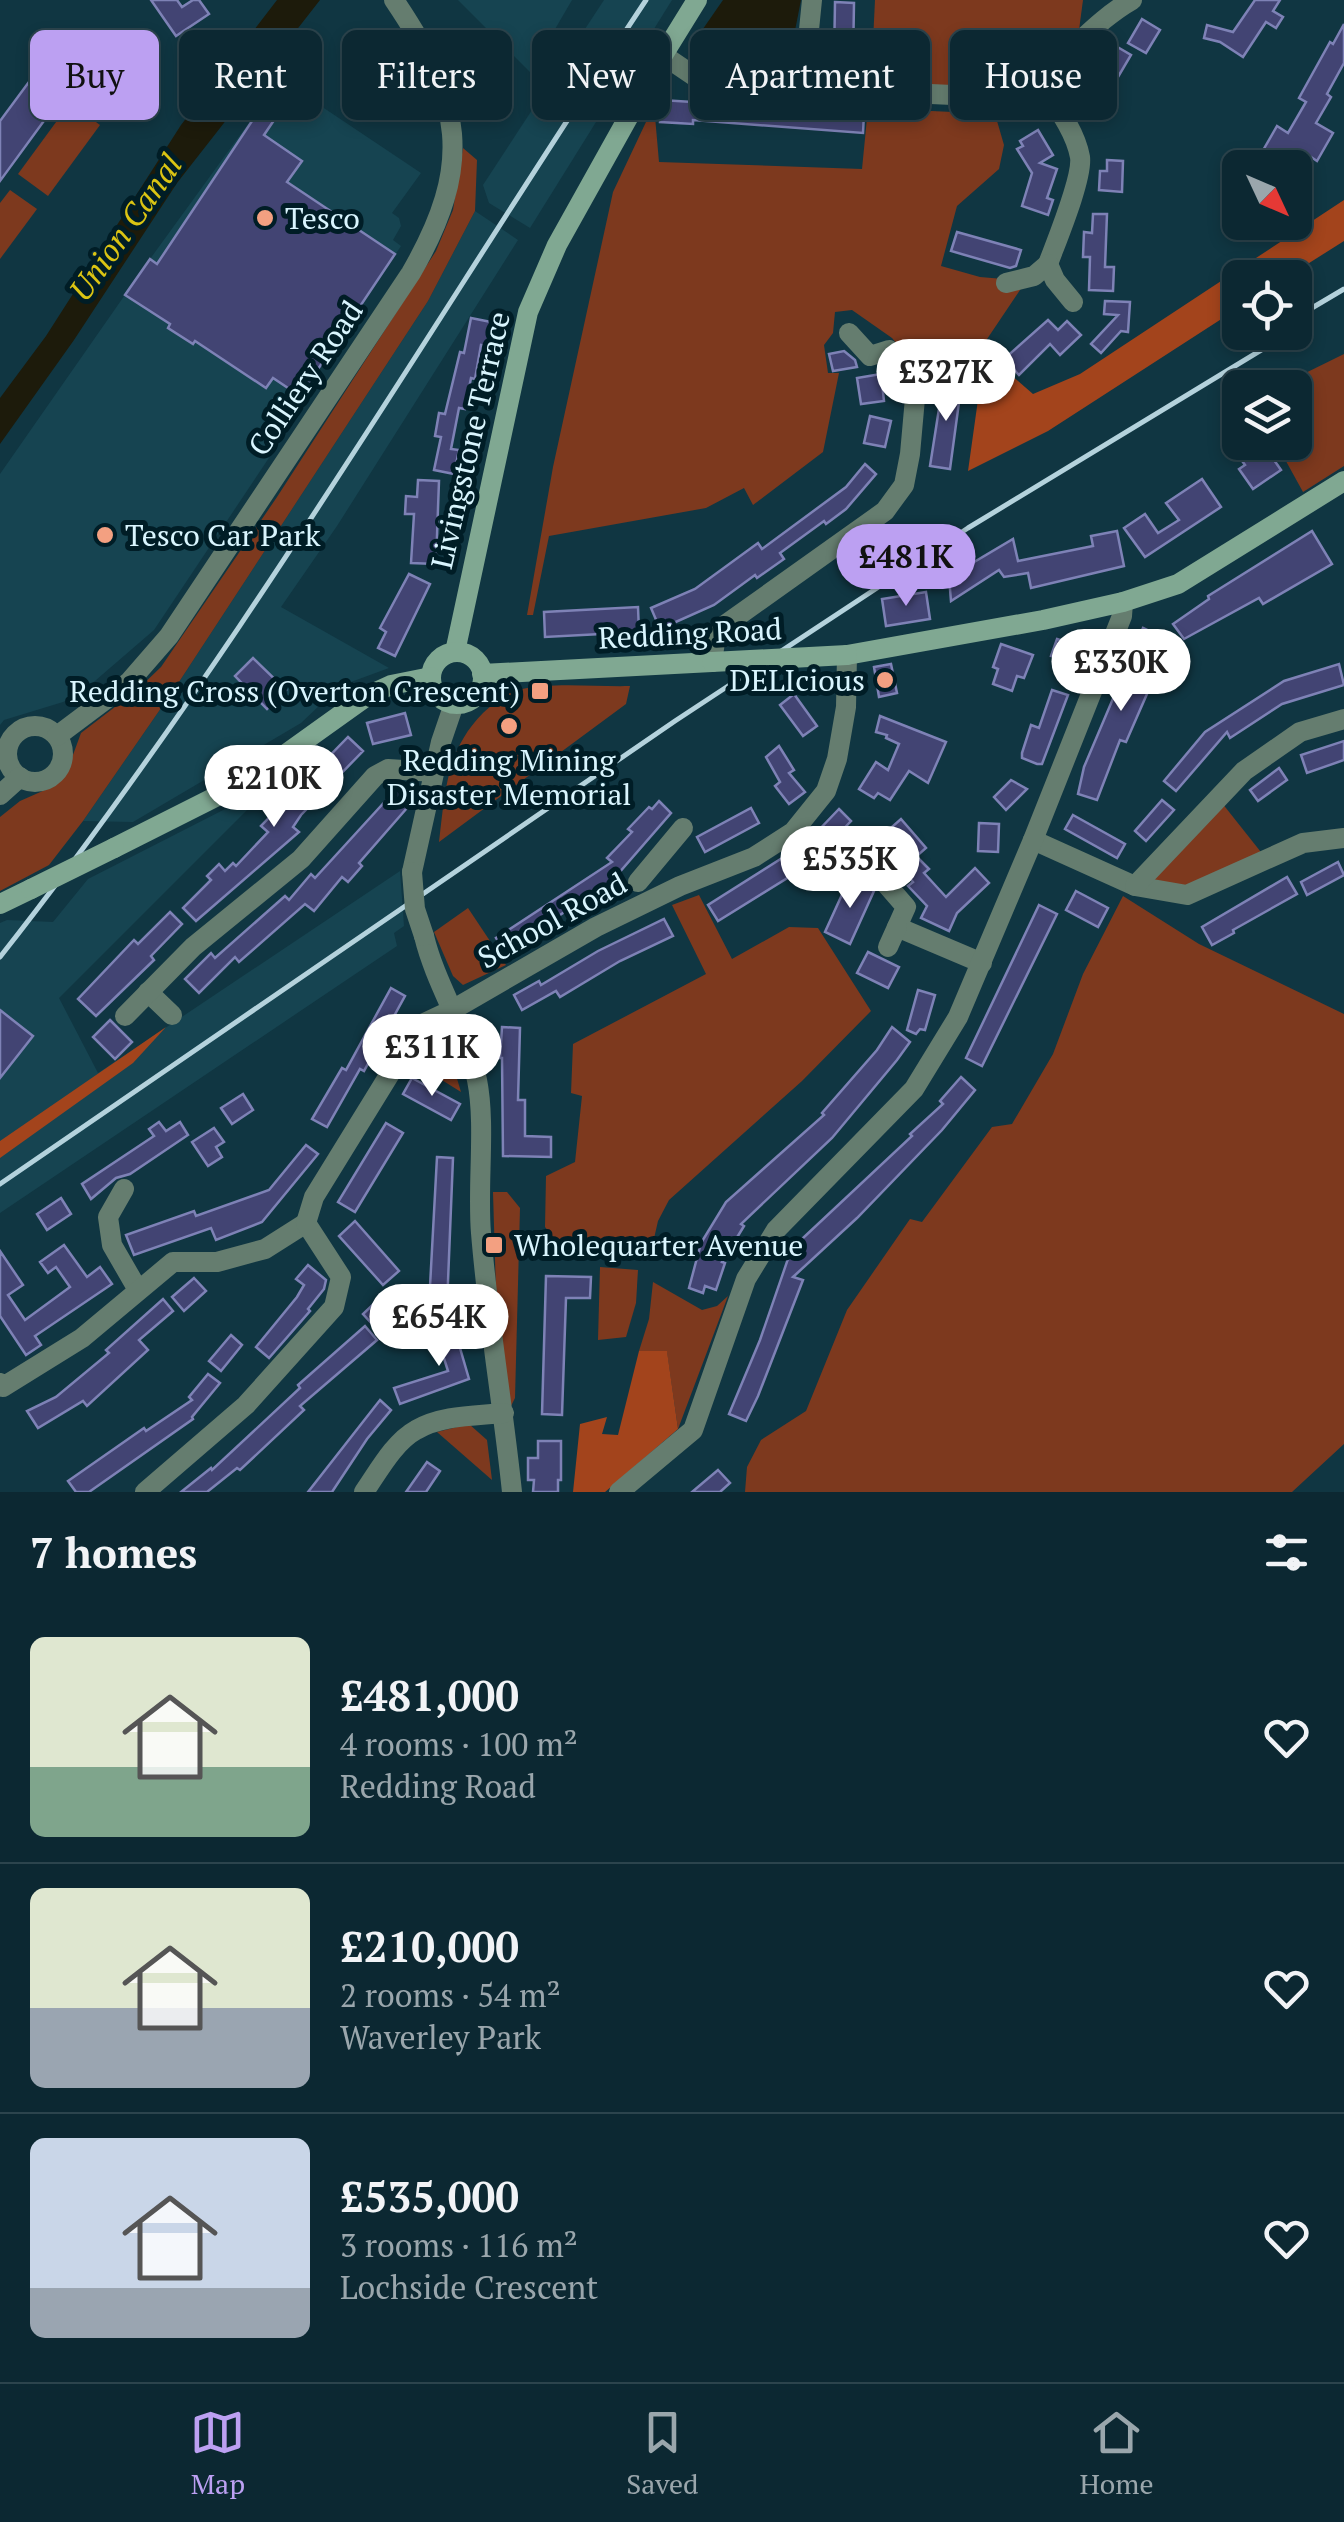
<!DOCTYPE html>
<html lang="en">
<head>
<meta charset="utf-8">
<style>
  :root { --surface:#0c2832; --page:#1a343e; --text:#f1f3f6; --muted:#9aa6ac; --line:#2c444d; --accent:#bca0f2 }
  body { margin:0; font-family:"PT Serif",serif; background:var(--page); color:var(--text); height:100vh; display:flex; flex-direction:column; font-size:38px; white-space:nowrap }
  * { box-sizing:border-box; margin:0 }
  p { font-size:32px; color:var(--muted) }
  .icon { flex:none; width:55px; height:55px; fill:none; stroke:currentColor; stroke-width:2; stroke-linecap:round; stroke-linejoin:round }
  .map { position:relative; height:1492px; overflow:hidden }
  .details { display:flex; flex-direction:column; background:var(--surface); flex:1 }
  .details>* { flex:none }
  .guide { position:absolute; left:30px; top:30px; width:1285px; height:90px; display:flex; gap:20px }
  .needle { width:65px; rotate:134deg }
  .fabs { position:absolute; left:1222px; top:150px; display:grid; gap:20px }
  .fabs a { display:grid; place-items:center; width:90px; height:90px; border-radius:15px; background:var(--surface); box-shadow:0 5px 15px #0003,0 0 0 2px var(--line); font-size:50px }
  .price { position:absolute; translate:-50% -85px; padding:0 22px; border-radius:35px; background:#fff; color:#222; font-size:32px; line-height:65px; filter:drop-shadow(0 2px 5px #0008) }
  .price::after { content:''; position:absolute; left:50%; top:60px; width:30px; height:22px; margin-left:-15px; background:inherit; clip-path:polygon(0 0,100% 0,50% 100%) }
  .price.current { background:var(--accent); color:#111 }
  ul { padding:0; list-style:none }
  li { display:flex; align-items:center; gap:30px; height:250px; padding:0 30px }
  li+li { border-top:2px solid var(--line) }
  li span { display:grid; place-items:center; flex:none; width:280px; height:200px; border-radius:15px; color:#555 }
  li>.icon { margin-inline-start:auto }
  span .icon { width:120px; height:120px; fill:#fffc; stroke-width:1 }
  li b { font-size:42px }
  h2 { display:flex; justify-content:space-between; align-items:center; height:120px; padding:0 30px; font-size:42px }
  .tag { padding:0 35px; border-radius:15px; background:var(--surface); box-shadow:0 5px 15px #0003,0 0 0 2px var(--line); font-size:35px; line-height:90px }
  .tag.current { background:var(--accent); color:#111 }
  .dock { display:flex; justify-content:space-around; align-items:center; height:140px; border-top:2px solid var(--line); background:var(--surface); font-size:28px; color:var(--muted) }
  .dock a { display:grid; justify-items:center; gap:5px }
  .dock .current { color:var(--accent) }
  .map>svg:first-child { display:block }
  .built { fill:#164451 }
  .green { fill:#7d391e }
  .forest { fill:#a3441c }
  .water { fill:#1d1b0b }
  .building { fill:#424473; stroke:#7e82b6; stroke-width:2.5 }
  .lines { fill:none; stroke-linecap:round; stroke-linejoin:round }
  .street { stroke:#657d6f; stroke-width:20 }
  .secondary { stroke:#80a892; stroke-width:20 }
  .rail { stroke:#b4d2dc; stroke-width:5 }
  .street-bridge { stroke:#657d6f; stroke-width:20 }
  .secondary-bridge { stroke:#80a892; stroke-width:20 }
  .poi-dot { fill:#f3a081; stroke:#001d26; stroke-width:4 }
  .labels { text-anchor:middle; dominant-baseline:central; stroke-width:10; stroke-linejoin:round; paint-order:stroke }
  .poi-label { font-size:30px; fill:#d9f5fe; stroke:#001d26; text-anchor:start }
  .street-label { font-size:30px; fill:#d9f5fe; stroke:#001d26 }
  .water-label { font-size:32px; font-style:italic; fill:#dac413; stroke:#001d26 }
</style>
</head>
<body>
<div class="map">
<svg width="1344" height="1492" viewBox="0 0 1344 1492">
  <rect width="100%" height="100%" fill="#103642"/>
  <g class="built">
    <polygon points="458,0 572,0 530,72"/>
    <polygon points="604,0 672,0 530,228 489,203 483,185"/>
    <polygon points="285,82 421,173 392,213 399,218 401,226 393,240 401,246 301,395 307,401 154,630 81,693 63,702 4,720 0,725 0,474 150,259 272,91 277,94"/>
    <polygon points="475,211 518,240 337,526 281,607 389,668 340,686 301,723 133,822 83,821 177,685 428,301"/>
    <polygon points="272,785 59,998 98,1073 400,871 404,926 394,933 397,946 0,1213 0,923 7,920 53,922 88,879"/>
  </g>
  <g class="green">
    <polygon points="875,0 1083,0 1079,30 1041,64 1013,82 977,87 871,83"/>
    <polygon points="70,103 100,125 48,196 18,174"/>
    <polygon points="654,105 659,162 862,169 868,108 995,114 1004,145 999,169 957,206 941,266 980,277 1026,281 981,348 993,359 982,371 928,366 908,357 892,338 852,310 835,312 833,333 824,345 828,373 839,373 823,452 753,505 744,488 706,508 549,536 533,615 527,615 553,467 613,192"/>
    <polygon points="463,148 477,160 475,211 428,301 177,685 83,821 49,865 0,891 0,817 20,801 54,786 66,774 81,733 137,690 161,667 277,497 436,251 453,210"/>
    <polygon points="10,190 37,209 0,259 0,203"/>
    <polygon points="1344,354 1344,466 1303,492 1276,443 1295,442 1295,388 1277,387"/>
    <path d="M630 686 626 704 439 842C445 793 446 750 483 713 494 703 506 692 522 689 554 682 597 687 630 686Z"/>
    <polygon points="1218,798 1268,861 1187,895 1135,886"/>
    <polygon points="699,895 732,959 789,927 818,928 871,1011 802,1081 669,1200 658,1221 650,1256 608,1243 555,1239 545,1227 546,1176 575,1162 582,1096 571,1093 573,1044 706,974 672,905"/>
    <polygon points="1123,896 1199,944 1344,1014 1344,1444 1292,1492 745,1492 747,1467 761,1440 806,1411 847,1310 910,1219 922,1222 992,1127 1012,1124 1053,1054 1083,974"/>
    <polygon points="468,908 506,965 463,985 453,976 434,932"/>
    <polygon points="434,1040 447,1045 461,1092 413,1062 402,1069 415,1047"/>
    <polygon points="493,1192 507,1192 520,1208 515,1398 508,1412 497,1325"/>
    <polygon points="600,1267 638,1270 636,1303 626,1337 598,1340"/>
    <polygon points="653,1282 702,1310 717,1306 728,1296 678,1429 667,1352 639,1351 649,1319"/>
    <polygon points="469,1424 487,1440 492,1480 437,1432"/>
  </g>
  <g class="forest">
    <polygon points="1344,200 1344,241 1287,277 1240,278 1240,307 1048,431 968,471 982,371 993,359 1033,394 1080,374"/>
    <polygon points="166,1027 133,1063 0,1158 0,1141"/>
    <polygon points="639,1351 667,1351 678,1429 605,1492 573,1492 580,1424 607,1417 602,1434 618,1435"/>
  </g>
  <g class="water">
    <polygon points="277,0 320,0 177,183 74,340 0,444 0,398 46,336 181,125"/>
    <polygon points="723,0 801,0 790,56 778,65 707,55 696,39"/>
  </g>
  <g class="building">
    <polygon points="151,0 177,0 182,7 193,0 199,0 209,14 176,36"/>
    <polygon points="1255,0 1280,0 1273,11 1283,17 1276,28 1266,22 1243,57 1220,42 1204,38 1207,25 1233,32"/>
    <polygon points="835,2 854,3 853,62 834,61"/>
    <polygon points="1142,19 1160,30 1146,53 1128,43"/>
    <polygon points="1344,24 1344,63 1327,94 1331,97 1316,123 1333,133 1317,161 1305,153 1297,168 1272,168 1258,159 1277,126 1288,133 1306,102 1299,98 1330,42 1333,44"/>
    <polygon points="1114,45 1131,55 1118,77 1101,67"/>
    <polygon points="40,67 68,88 0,181 0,121"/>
    <polygon points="1091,73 1104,79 1094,105 1075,98 1080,86 1085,88"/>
    <polygon points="272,91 287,101 264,135 302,161 287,182 395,254 300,396 273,378 266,388 195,341 193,344 168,328 170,324 125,295 150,259 157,264"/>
    <polygon points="661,100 864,113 863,133 693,120 693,124 660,122"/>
    <polygon points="1038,130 1053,155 1040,163 1057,169 1047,198 1053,200 1048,215 1022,206 1032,173 1017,149 1023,146 1020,141"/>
    <polygon points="1107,160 1123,161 1122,192 1099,190 1100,171 1107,171"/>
    <polygon points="1093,214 1107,214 1105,267 1114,267 1113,291 1089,290 1090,257 1083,257 1084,232 1092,233"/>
    <polygon points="957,232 1021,250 1016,266 1010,268 951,251"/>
    <polygon points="1105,301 1130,302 1128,332 1121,331 1101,353 1091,344 1118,315 1104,314"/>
    <polygon points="471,318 491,322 487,346 481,345 475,379 471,378 465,409 459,408 451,449 459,450 454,474 434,470 441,437 435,436 439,413 445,414 460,352 464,353"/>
    <polygon points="1048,320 1058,330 1067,321 1081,335 1060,355 1050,344 1019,375 1004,359"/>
    <polygon points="844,351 855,360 857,367 833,371 829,354"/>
    <polygon points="881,374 884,401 861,404 857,378"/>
    <polygon points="944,377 962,380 950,469 930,466"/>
    <polygon points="870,416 891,421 885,447 864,443"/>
    <polygon points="1247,442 1254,442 1261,454 1267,450 1281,470 1253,489 1239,469 1245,465 1235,451"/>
    <polygon points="865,464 876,474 846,509 826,524 824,521 780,553 784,559 757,578 755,575 714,605 660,629 651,608 695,589 758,543 762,549 846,487"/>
    <polygon points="1202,479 1221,507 1145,557 1124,528 1145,514 1158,533 1179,520 1166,503"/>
    <polygon points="418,480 439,481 436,564 411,563 414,514 405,514 406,496 417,497"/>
    <polygon points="1117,531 1124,566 1031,588 1028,573 1004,577 999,570 951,601 949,577 1013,539 1018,561 1093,546 1091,536"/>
    <polygon points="1312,531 1332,564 1263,604 1259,598 1184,639 1173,624 1209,599 1208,596"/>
    <polygon points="409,574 430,584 395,656 378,648 386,632 380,628"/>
    <polygon points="926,592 930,619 886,626 882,599"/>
    <polygon points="638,607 639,632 545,637 544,612"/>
    <polygon points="1143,628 1162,637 1156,649 1167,654 1162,665 1152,660 1142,683 1150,687 1126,742 1120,740 1097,800 1078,794 1084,767"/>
    <polygon points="1057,639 1087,649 1081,666 1051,656"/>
    <polygon points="1001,644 1033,655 1024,678 1017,676 1012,691 993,684 998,669 993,667"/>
    <polygon points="253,658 286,690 267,709 235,676"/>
    <polygon points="891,664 897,693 879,697 874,667"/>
    <polygon points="1339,664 1344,685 1282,704 1230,738 1227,732 1176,791 1164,781 1205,732 1284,681"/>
    <polygon points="1052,690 1068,695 1042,764 1037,764 1022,758 1022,753 1031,725 1039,728"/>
    <polygon points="794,694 817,726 803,736 780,705"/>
    <polygon points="405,713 411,735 373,744 367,723"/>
    <polygon points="880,716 946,742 928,783 909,771 890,800 878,793 874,798 859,789 876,762 888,770 899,744 886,738 887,735 876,732"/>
    <polygon points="348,737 363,751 301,815 293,827 299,832 196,921 183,908 211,880 207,876 219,864 225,871 233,863 236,866 268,832 261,826"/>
    <polygon points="1344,741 1344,760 1307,773 1301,755"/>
    <polygon points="779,746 794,770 789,773 805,792 789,804 775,786 780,782 766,757"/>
    <polygon points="1279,768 1287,780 1258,801 1250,790"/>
    <polygon points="1011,780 1027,789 1006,810 994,797"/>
    <polygon points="401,784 412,794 403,805 407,808 359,863 362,866 348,882 342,877 314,911 305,904 239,962 235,957 199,993 185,979 211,953 215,958 285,896 289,900 311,874 315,878"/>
    <polygon points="1162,800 1174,810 1146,841 1135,831"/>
    <polygon points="659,801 671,813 611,882 504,951 496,938 612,862 607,858 632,832 628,829 649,807 652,809"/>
    <polygon points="751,808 759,823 705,852 697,837"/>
    <polygon points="839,809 851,821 810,864 718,921 708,905 787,855 790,860"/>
    <polygon points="1073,815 1125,844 1117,858 1065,829"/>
    <polygon points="901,819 926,848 910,862 885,833"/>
    <polygon points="979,823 999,824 998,852 978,851"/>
    <polygon points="919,859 929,869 924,873 946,897 975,868 989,883 957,913 949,931 921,918 927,906 908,886 913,882 905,872"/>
    <polygon points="1338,862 1344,875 1307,895 1301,882"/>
    <polygon points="850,877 874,891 850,944 825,932"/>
    <polygon points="1287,877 1297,894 1233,930 1234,933 1212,945 1202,927"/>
    <polygon points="1076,891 1108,908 1098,927 1066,910"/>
    <polygon points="1039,905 1057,914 982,1066 966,1058"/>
    <polygon points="170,912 182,924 151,956 154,960 96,1016 78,999 134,940 138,944"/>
    <polygon points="664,919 673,936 620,961 560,997 556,991 522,1010 514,995 539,981 541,985 598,951"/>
    <polygon points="868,952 899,967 888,988 857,973"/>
    <polygon points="391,988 405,996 364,1071 360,1069 327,1127 312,1119 342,1068 346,1070"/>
    <polygon points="918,990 935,995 925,1030 920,1029 916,1034 907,1030"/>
    <polygon points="0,1010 33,1036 0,1078"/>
    <polygon points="110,1020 132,1042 115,1059 93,1037"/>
    <polygon points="502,1027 520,1028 518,1100 525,1100 525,1136 551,1137 551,1157 503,1156 502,1058 500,1058"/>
    <polygon points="892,1027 910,1042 897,1060 832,1138 741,1224 744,1226 722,1262 725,1263 716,1290 705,1286 703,1293 689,1288 701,1243 726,1202 824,1115 822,1113 877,1050"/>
    <polygon points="961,1077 975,1090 942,1130 857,1218 793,1277 803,1280 758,1396 746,1421 729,1414 760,1340 789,1256 787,1253 912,1136 910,1134 943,1104 940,1101"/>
    <polygon points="412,1078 460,1104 451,1120 403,1094"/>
    <polygon points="243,1094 253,1110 232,1124 221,1108"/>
    <polygon points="159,1122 166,1131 180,1122 188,1135 130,1174 116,1178 91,1199 82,1184 154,1136 149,1129"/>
    <polygon points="386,1123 403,1133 355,1212 338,1202"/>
    <polygon points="214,1128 224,1142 216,1147 222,1157 208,1166 192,1142"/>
    <polygon points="306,1145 318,1154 262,1222 216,1240 211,1228 134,1255 126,1235 194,1211 196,1216 269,1190"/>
    <polygon points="437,1157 453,1158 447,1306 429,1305"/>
    <polygon points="61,1198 71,1214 47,1230 37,1214"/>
    <polygon points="355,1221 399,1271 383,1285 339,1236"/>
    <polygon points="64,1245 87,1277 100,1267 112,1284 35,1336 41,1345 26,1355 0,1316 0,1251 23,1285 8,1295 25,1320 70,1287 56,1267 48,1273 40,1262"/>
    <polygon points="308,1265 326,1280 324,1289 308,1309 310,1311 269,1358 256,1347 297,1297 304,1285 296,1279"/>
    <polygon points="546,1276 591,1277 590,1298 566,1298 562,1415 542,1414"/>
    <polygon points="194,1278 206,1291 184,1311 172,1297"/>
    <polygon points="384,1294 396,1307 374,1326 363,1314"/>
    <polygon points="163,1299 173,1311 139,1340 148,1350 87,1406 83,1401 38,1428 27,1411 56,1397 109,1353 106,1350"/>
    <polygon points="453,1324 469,1379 400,1404 394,1388 448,1371 435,1330"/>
    <polygon points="365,1326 377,1340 300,1406 304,1410 240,1470 237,1468 207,1492 181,1492 211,1468 212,1470 300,1388 298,1385"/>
    <polygon points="231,1335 242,1345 221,1371 209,1361"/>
    <polygon points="208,1374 220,1383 192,1417 193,1419 89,1492 76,1492 68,1481 144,1428 146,1431 192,1400 189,1397"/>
    <polygon points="380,1400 391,1410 367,1439 332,1492 308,1492"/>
    <polygon points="538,1441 561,1441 561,1480 558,1480 558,1492 533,1492 534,1480 528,1480 528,1458 538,1458"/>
    <polygon points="427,1462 440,1471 426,1492 406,1492"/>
    <polygon points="718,1470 730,1483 720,1492 692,1492"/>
  </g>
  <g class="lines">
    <g class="street">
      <path d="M663 55 694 76 713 84 996 97C1056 79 1081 29 1132 0"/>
      <path d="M1038 79C1053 102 1075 129 1080 157 1083 178 1056 242 1048 264"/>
      <polyline points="803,89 812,0"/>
      <polyline points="1006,283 1034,276 1048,264 1055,280 1073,302"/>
      <polyline points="712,662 716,635 725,625 885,511 904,485 910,454 916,387 889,350 870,356 849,333"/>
      <circle cx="35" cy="754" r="28"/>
      <path d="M57 736 129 682 169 636 411 273C474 164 463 102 394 0"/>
      <polyline points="0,795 20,777"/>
      <polyline points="1033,840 1135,886 1187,895 1303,843 1344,838"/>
      <polyline points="873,869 906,907 897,927 982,963"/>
      <polyline points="412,872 441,742 454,704"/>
      <polyline points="638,882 683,828"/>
      <polyline points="1135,886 1244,771 1300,732 1344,719"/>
      <path d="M424 936C436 986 467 1030 477 1080 486 1124 477 1186 481 1233 488 1320 503 1405 512 1492"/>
      <polyline points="888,947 897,927"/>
      <polyline points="148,992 172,1015"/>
      <polyline points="125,1016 193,947 301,859 375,776 388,769 434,772"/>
      <polyline points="124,1189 108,1217 112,1245 138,1290"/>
      <polyline points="0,1383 3,1387 82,1338 173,1262 217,1262 265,1249 306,1223"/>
      <polyline points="145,1492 246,1405 334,1307 341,1277 306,1223 314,1197 420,1025 454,1009 596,927 680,886 754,857 793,832 826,791 837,759 846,707 847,655"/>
      <path d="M364 1492C378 1472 394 1442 416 1430 442 1415 475 1416 504 1413"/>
      <polyline points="619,1492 693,1430 746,1279 776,1230 914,1089 958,1017 1033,840 1122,616 1123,602"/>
    </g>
    <g class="secondary">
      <polyline points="455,652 528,312 557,245 663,55 697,0"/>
      <circle cx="457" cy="678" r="26"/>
      <polyline points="847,655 1043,620 1123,602 1178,584 1344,481"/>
      <polyline points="482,674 712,662"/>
      <polyline points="114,848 251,779 367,696 391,685 431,677"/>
      <polyline points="0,904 31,889"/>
    </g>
    <g class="rail">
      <polyline points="1295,318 1344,289"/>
      <path d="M0 957C239 654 433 321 646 0"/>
      <polyline points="0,1184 675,721 968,528 1291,332"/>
    </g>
    <polyline class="street-bridge" points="412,872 415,909 424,936"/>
    <g class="secondary-bridge">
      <polyline points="712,662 847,655"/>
      <polyline points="31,889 114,848"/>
    </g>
  </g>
  <g class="poi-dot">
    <circle cx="265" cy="218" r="10"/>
    <circle cx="105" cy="535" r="10"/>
    <circle cx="885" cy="680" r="10"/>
    <rect x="530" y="681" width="20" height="20" rx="5"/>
    <circle cx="509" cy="726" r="10"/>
    <rect x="484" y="1235" width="20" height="20" rx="5"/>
  </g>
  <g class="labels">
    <g class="poi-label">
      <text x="285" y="218">Tesco</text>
      <text x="125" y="535">Tesco Car Park</text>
      <text x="865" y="680" text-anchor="end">DELIcious</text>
      <text x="520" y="691" text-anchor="end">Redding Cross (Overton Crescent)</text>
      <text x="509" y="760" text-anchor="middle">Redding Mining<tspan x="509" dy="34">Disaster Memorial</tspan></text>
      <text x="514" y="1245">Wholequarter Avenue</text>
    </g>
    <g class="street-label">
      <text transform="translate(305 378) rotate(-56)">Colliery Road</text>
      <text transform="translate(470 440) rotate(-77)">Livingstone Terrace</text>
      <text transform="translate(690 633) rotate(-3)">Redding Road</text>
      <text transform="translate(552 920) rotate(-29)">School Road</text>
    </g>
    <g class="water-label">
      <text transform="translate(125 227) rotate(-55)">Union Canal</text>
    </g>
  </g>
</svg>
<div class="fabs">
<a><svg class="needle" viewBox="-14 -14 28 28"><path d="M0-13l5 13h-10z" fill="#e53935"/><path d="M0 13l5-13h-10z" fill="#9aa6ac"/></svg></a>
<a><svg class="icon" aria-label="locate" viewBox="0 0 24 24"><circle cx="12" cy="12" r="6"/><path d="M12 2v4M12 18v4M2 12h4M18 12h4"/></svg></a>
<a><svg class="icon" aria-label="layers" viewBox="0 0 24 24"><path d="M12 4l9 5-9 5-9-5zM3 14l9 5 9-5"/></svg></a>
</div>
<b class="price" style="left:946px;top:424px">£327K</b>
<b class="price current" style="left:906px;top:609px">£481K</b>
<b class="price" style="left:1121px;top:714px">£330K</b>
<b class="price" style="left:274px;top:830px">£210K</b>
<b class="price" style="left:850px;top:911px">£535K</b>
<b class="price" style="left:432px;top:1099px">£311K</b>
<b class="price" style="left:439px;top:1369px">£654K</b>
<div class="guide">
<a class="tag current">Buy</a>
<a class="tag">Rent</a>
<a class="tag">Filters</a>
<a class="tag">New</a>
<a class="tag">Apartment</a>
<a class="tag">House</a>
</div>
</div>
<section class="details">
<h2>7 homes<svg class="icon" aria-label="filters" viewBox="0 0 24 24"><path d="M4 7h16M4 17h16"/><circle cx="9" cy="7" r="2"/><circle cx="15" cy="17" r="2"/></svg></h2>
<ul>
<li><span style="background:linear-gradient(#dfe7d0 65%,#7fa58c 0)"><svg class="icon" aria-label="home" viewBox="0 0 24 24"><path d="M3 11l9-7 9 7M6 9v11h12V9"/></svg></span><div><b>£481,000</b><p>4 rooms · 100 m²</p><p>Redding Road</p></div><svg class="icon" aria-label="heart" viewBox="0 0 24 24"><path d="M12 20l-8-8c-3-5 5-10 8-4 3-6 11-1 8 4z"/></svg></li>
<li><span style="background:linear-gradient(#dfe7d0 60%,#9aa5b1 0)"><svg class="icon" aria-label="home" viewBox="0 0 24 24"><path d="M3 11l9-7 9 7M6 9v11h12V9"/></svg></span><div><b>£210,000</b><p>2 rooms · 54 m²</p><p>Waverley Park</p></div><svg class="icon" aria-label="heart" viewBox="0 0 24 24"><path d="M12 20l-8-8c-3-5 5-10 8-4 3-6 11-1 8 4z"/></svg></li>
<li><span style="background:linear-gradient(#c9d6e8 75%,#9aa5b1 0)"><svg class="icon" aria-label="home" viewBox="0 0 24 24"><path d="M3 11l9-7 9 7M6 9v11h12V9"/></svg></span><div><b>£535,000</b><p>3 rooms · 116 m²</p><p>Lochside Crescent</p></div><svg class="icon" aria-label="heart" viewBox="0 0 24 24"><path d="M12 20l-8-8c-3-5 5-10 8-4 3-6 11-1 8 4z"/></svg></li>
</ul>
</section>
<nav class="dock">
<a class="current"><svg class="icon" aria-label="map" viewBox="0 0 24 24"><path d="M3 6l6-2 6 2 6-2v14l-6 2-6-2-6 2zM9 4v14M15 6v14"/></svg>Map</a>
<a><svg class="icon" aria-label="saved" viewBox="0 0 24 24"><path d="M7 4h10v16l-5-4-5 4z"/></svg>Saved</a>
<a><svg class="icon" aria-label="home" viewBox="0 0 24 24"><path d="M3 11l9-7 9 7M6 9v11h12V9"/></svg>Home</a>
</nav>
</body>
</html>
